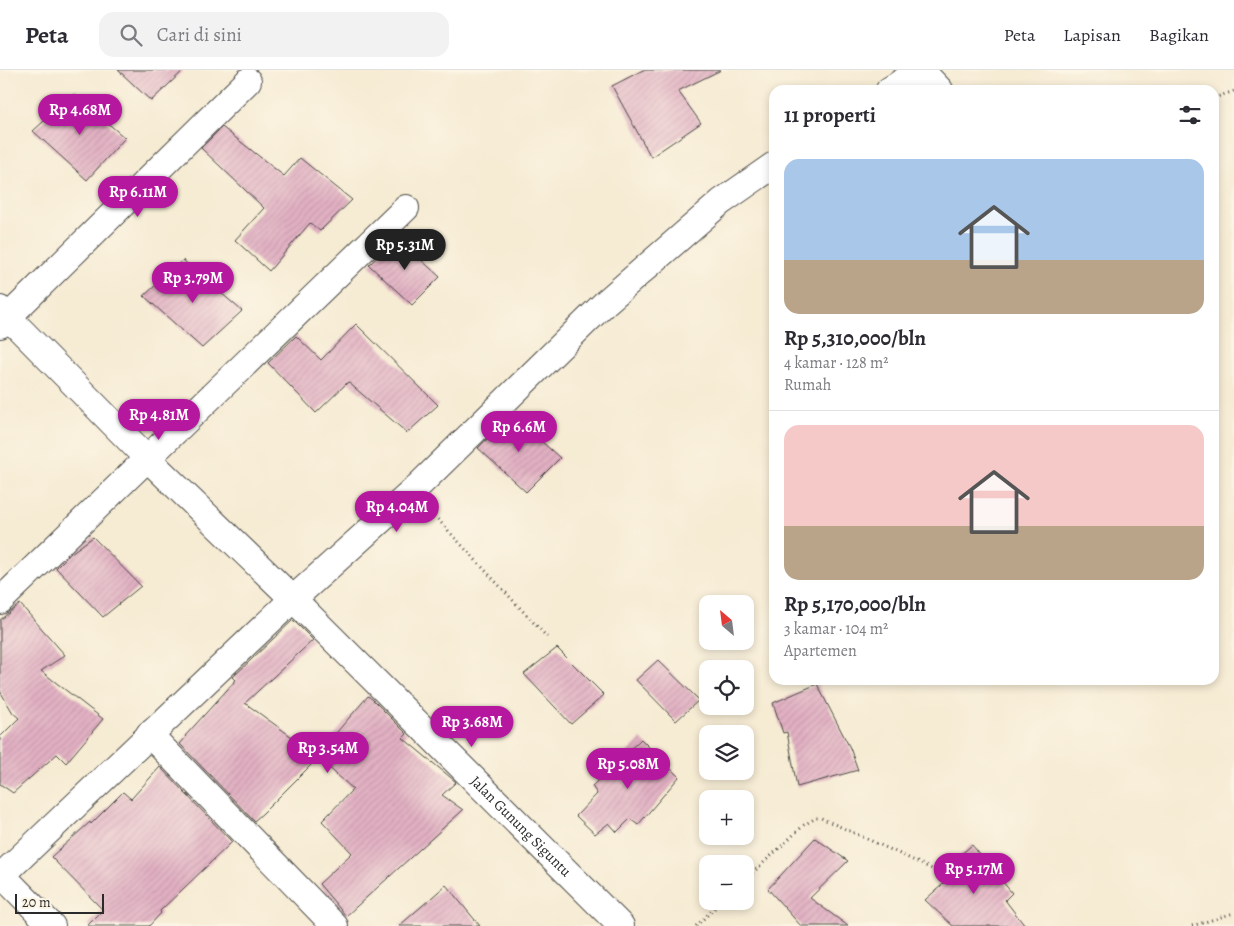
<!DOCTYPE html>
<html lang="id">
<head>
<meta charset="utf-8">
<style>
  :root { --surface:#fff; --page:#f2f2f3; --text:#2b2b33; --muted:#7c7c81; --line:#e1e1e2; --accent:#b5179e }
  body { margin:0; font-family:Alegreya,serif; background:var(--page); color:var(--text); height:100vh; display:flex; flex-direction:column; font-size:19px; white-space:nowrap }
  * { box-sizing:border-box; margin:0 }
  p { font-size:16px; color:var(--muted) }
  .icon { flex:none; width:28px; height:28px; fill:none; stroke:currentColor; stroke-width:2; stroke-linecap:round; stroke-linejoin:round }
  .map { position:relative; flex:1; overflow:hidden }
  .sheet { position:absolute; left:769px; top:15px; width:450px; height:600px; display:flex; flex-direction:column; background:var(--surface); border-radius:15px; box-shadow:0 2px 8px #0003 }
  .sheet>* { flex:none }
  .needle { width:32px; rotate:332deg }
  .tools { position:absolute; left:699px; top:525px; display:grid; gap:10px }
  .tools a { display:grid; place-items:center; width:55px; height:55px; border-radius:10px; background:var(--surface); box-shadow:0 2px 8px #0003; font-size:25px }
  .scale { position:absolute; left:15px; bottom:12px; width:89px; box-sizing:border-box; padding-left:5px; border:2px solid #2b2b2b; border-top:0; font-size:14px; line-height:18px; white-space:nowrap; color:#2b2b2b; -webkit-text-stroke:4px #fcf5e5; paint-order:stroke }
  .price { position:absolute; translate:-50% -42px; padding:0 11px; border-radius:18px; background:var(--accent); color:#fff; font-size:16px; line-height:32px; filter:drop-shadow(0 1px 2px #0008) }
  .price::after { content:''; position:absolute; left:50%; top:30px; width:15px; height:11px; margin-left:-8px; background:inherit; clip-path:polygon(0 0,100% 0,50% 100%) }
  .price.on { background:#222; color:#fff }
  ul { padding:0; list-style:none }
  li { display:grid; align-content:center; gap:10px; height:265px; padding:0 15px }
  li+li { border-top:1px solid var(--line) }
  li span { display:grid; place-items:center; height:155px; border-radius:15px; color:#555 }
  li>.icon { margin-inline-start:auto }
  span .icon { width:90px; height:90px; fill:#fffc; stroke-width:1 }
  li b { font-size:21px }
  h2 { display:flex; justify-content:space-between; align-items:center; height:60px; padding:0 15px; font-size:21px }
  header { display:flex; align-items:center; gap:30px; box-sizing:border-box; height:70px; padding:0 25px; background:var(--surface); border-bottom:1px solid var(--line) }
  header strong { font-size:24px }
  nav { display:flex; gap:28px; margin-inline-start:auto; font-size:18px }
  .search { width:350px; height:45px; background:var(--page); display:flex; align-items:center; gap:12px; box-sizing:border-box; padding:0 18px; border-radius:15px; color:var(--muted); font-size:19px }
  .map>svg:first-child { display:block }
  .building { fill:url(#building-hatch) }
  .lines { fill:none; stroke-linecap:round; stroke-linejoin:round }
  .minor-casing { stroke:#494844; stroke-width:28 }
  .path { stroke:#494844; stroke-width:3; stroke-dasharray:1 4; stroke-linecap:butt }
  .minor { stroke:#fff; stroke-width:26 }
  .labels { text-anchor:middle; dominant-baseline:central; stroke-width:4.5; stroke-linejoin:round; paint-order:stroke }
  .street-label { font-size:15px; fill:#2b2b2b; stroke:#fcf5e5 }
</style>
</head>
<body>
<header>
<strong>Peta</strong>
<div class="search"><svg class="icon" aria-label="search" viewBox="0 0 24 24"><circle cx="10" cy="10" r="6"/><path d="M15 15l6 6"/></svg>Cari di sini</div>
<nav><a>Peta</a><a>Lapisan</a><a>Bagikan</a></nav>
</header>
<div class="map">
<svg width="1234" height="856" viewBox="0 0 1234 856">
  <defs>
    <pattern id="building-hatch" width="6" height="6" patternUnits="userSpaceOnUse" patternTransform="scale(1.25)"><rect width="6" height="6" fill="#e2b1c3"/><path d="M-1 1l2-2M0 6l6-6M5 7l2-2" fill="none" stroke="#c298a8"/></pattern>
  </defs>
  <rect width="100%" height="100%" fill="#fcf5e5"/>
  <filter id="ink" filterUnits="userSpaceOnUse"><feTurbulence type="fractalNoise" baseFrequency=".02" numOctaves="2"/><feDisplacementMap in="SourceGraphic" scale="10" xChannelSelector="R" yChannelSelector="G"/><feConvolveMatrix kernelMatrix="1 2 1 2 8 2 1 2 1" color-interpolation-filters="sRGB"/></filter>
  <filter id="wash" filterUnits="userSpaceOnUse"><feTurbulence type="fractalNoise" baseFrequency=".0096" numOctaves="4" result="noise"/><feDisplacementMap in="SourceGraphic" scale="20" xChannelSelector="R" yChannelSelector="G"/><feGaussianBlur stdDeviation="1.12" result="paint"/><feColorMatrix in="noise" values="0 0 0 0 0 0 0 0 0 0 0 0 0 0 0 0 0 1.4 0 .05"/><feComposite in="paint" operator="in"/></filter>
  <g filter="url(#wash)">
    <rect width="100%" height="100%" fill="#f6ebd3"/>
    <g id="blocks">
      <g class="building">
        <polygon points="118,0 184,0 151,31"/>
        <polygon points="643,0 721,0 678,21 701,53 651,87 612,16"/>
        <polygon points="74,24 125,68 87,110 33,61"/>
        <polygon points="222,57 284,106 300,88 352,130 320,161 310,153 269,201 235,170 264,138 201,78"/>
        <polygon points="397,168 440,207 412,235 369,195"/>
        <polygon points="183,190 242,241 202,278 144,226"/>
        <polygon points="356,254 438,335 407,363 348,312 316,343 268,293 296,266 321,290"/>
        <polygon points="512,345 560,388 526,422 478,378"/>
        <polygon points="93,467 141,516 103,547 56,498 71,483"/>
        <polygon points="20,534 65,585 41,601 103,649 66,693 57,684 13,723 0,714 0,667 19,648 13,643 0,621 0,550"/>
        <polygon points="293,550 313,570 245,633 317,685 368,626 373,630 407,664 403,668 456,712 442,725 463,740 346,846 319,814 352,783 322,751 353,719 318,688 263,743 254,751 180,674 186,667 185,666 236,610 233,607"/>
        <polygon points="557,578 604,625 571,654 524,604"/>
        <polygon points="658,590 699,630 676,651 636,610"/>
        <polygon points="817,614 850,678 858,700 797,717 787,662 783,663 773,633"/>
        <polygon points="641,669 679,707 638,755 630,749 617,762 609,753 595,764 576,746 597,724 592,716"/>
        <polygon points="160,697 232,772 160,841 161,843 149,856 87,856 103,840 51,787 90,752 91,754 123,722 131,729"/>
        <polygon points="815,768 848,791 810,828 848,856 801,856 768,819"/>
        <polygon points="972,775 1012,823 1005,830 1025,856 953,856 925,830 952,806 945,798"/>
        <polygon points="446,815 480,856 399,856"/>
      </g>
    </g>
  </g>
  <g filter="url(#ink)">
    <use href="#blocks" fill-opacity="0" stroke="#494844" stroke-width="1"/>
    <g class="lines">
      <g class="minor-casing">
        <g id="minor">
          <polyline points="921,0 940,20"/>
          <polyline points="889,20 921,0"/>
          <path id="s1" d="M0 239 148 389 293 529 621 856"/>
          <polyline points="0,255 248,11"/>
          <polyline points="0,531 406,138"/>
          <polyline points="149,664 335,856"/>
          <polyline points="2,805 52,856"/>
          <polyline points="0,807 293,529 412,422 605,233 721,132 774,95"/>
        </g>
      </g>
      <g class="path">
        <polyline points="1214,28 1234,21"/>
        <polyline points="431,442 547,567"/>
        <polyline points="745,810 804,755 816,748 821,748 898,783 934,800"/>
        <polyline points="696,856 722,831"/>
        <polyline points="1192,856 1234,843"/>
      </g>
      <use href="#minor" class="minor"/>
    </g>
  </g>
  <g class="labels">
    <g class="street-label">
      <text stroke="none"><textPath href="#s1" startOffset="734">Jalan Gunung Siguntu</textPath></text>
    </g>
  </g>
</svg>
<div class="tools">
<a><svg class="needle" viewBox="-14 -14 28 28"><path d="M0-13l5 13h-10z" fill="#e53935"/><path d="M0 13l5-13h-10z" fill="#7c7c81"/></svg></a>
<a><svg class="icon" aria-label="locate" viewBox="0 0 24 24"><circle cx="12" cy="12" r="6"/><path d="M12 2v4M12 18v4M2 12h4M18 12h4"/></svg></a>
<a><svg class="icon" aria-label="layers" viewBox="0 0 24 24"><path d="M12 4l9 5-9 5-9-5zM3 14l9 5 9-5"/></svg></a>
<a>+</a>
<a>−</a>
</div>
<div class="scale">20 m</div>
<b class="price" style="left:80px;top:66px">Rp 4.68M</b>
<b class="price" style="left:138px;top:148px">Rp 6.11M</b>
<b class="price on" style="left:405px;top:201px">Rp 5.31M</b>
<b class="price" style="left:193px;top:234px">Rp 3.79M</b>
<b class="price" style="left:159px;top:371px">Rp 4.81M</b>
<b class="price" style="left:519px;top:383px">Rp 6.6M</b>
<b class="price" style="left:397px;top:463px">Rp 4.04M</b>
<b class="price" style="left:472px;top:678px">Rp 3.68M</b>
<b class="price" style="left:328px;top:704px">Rp 3.54M</b>
<b class="price" style="left:628px;top:720px">Rp 5.08M</b>
<b class="price" style="left:974px;top:825px">Rp 5.17M</b>
<section class="sheet">
<h2>11 properti<svg class="icon" aria-label="filters" viewBox="0 0 24 24"><path d="M4 7h16M4 17h16"/><circle cx="9" cy="7" r="2"/><circle cx="15" cy="17" r="2"/></svg></h2>
<ul>
<li><span style="background:linear-gradient(#a9c7e8 65%,#b9a48a 0)"><svg class="icon" aria-label="home" viewBox="0 0 24 24"><path d="M3 11l9-7 9 7M6 9v11h12V9"/></svg></span><div><b>Rp 5,310,000/bln</b><p>4 kamar · 128 m²</p><p>Rumah</p></div></li>
<li><span style="background:linear-gradient(#f6c9c9 65%,#b9a48a 0)"><svg class="icon" aria-label="home" viewBox="0 0 24 24"><path d="M3 11l9-7 9 7M6 9v11h12V9"/></svg></span><div><b>Rp 5,170,000/bln</b><p>3 kamar · 104 m²</p><p>Apartemen</p></div></li>
</ul>
</section>
</div>
</body>
</html>
